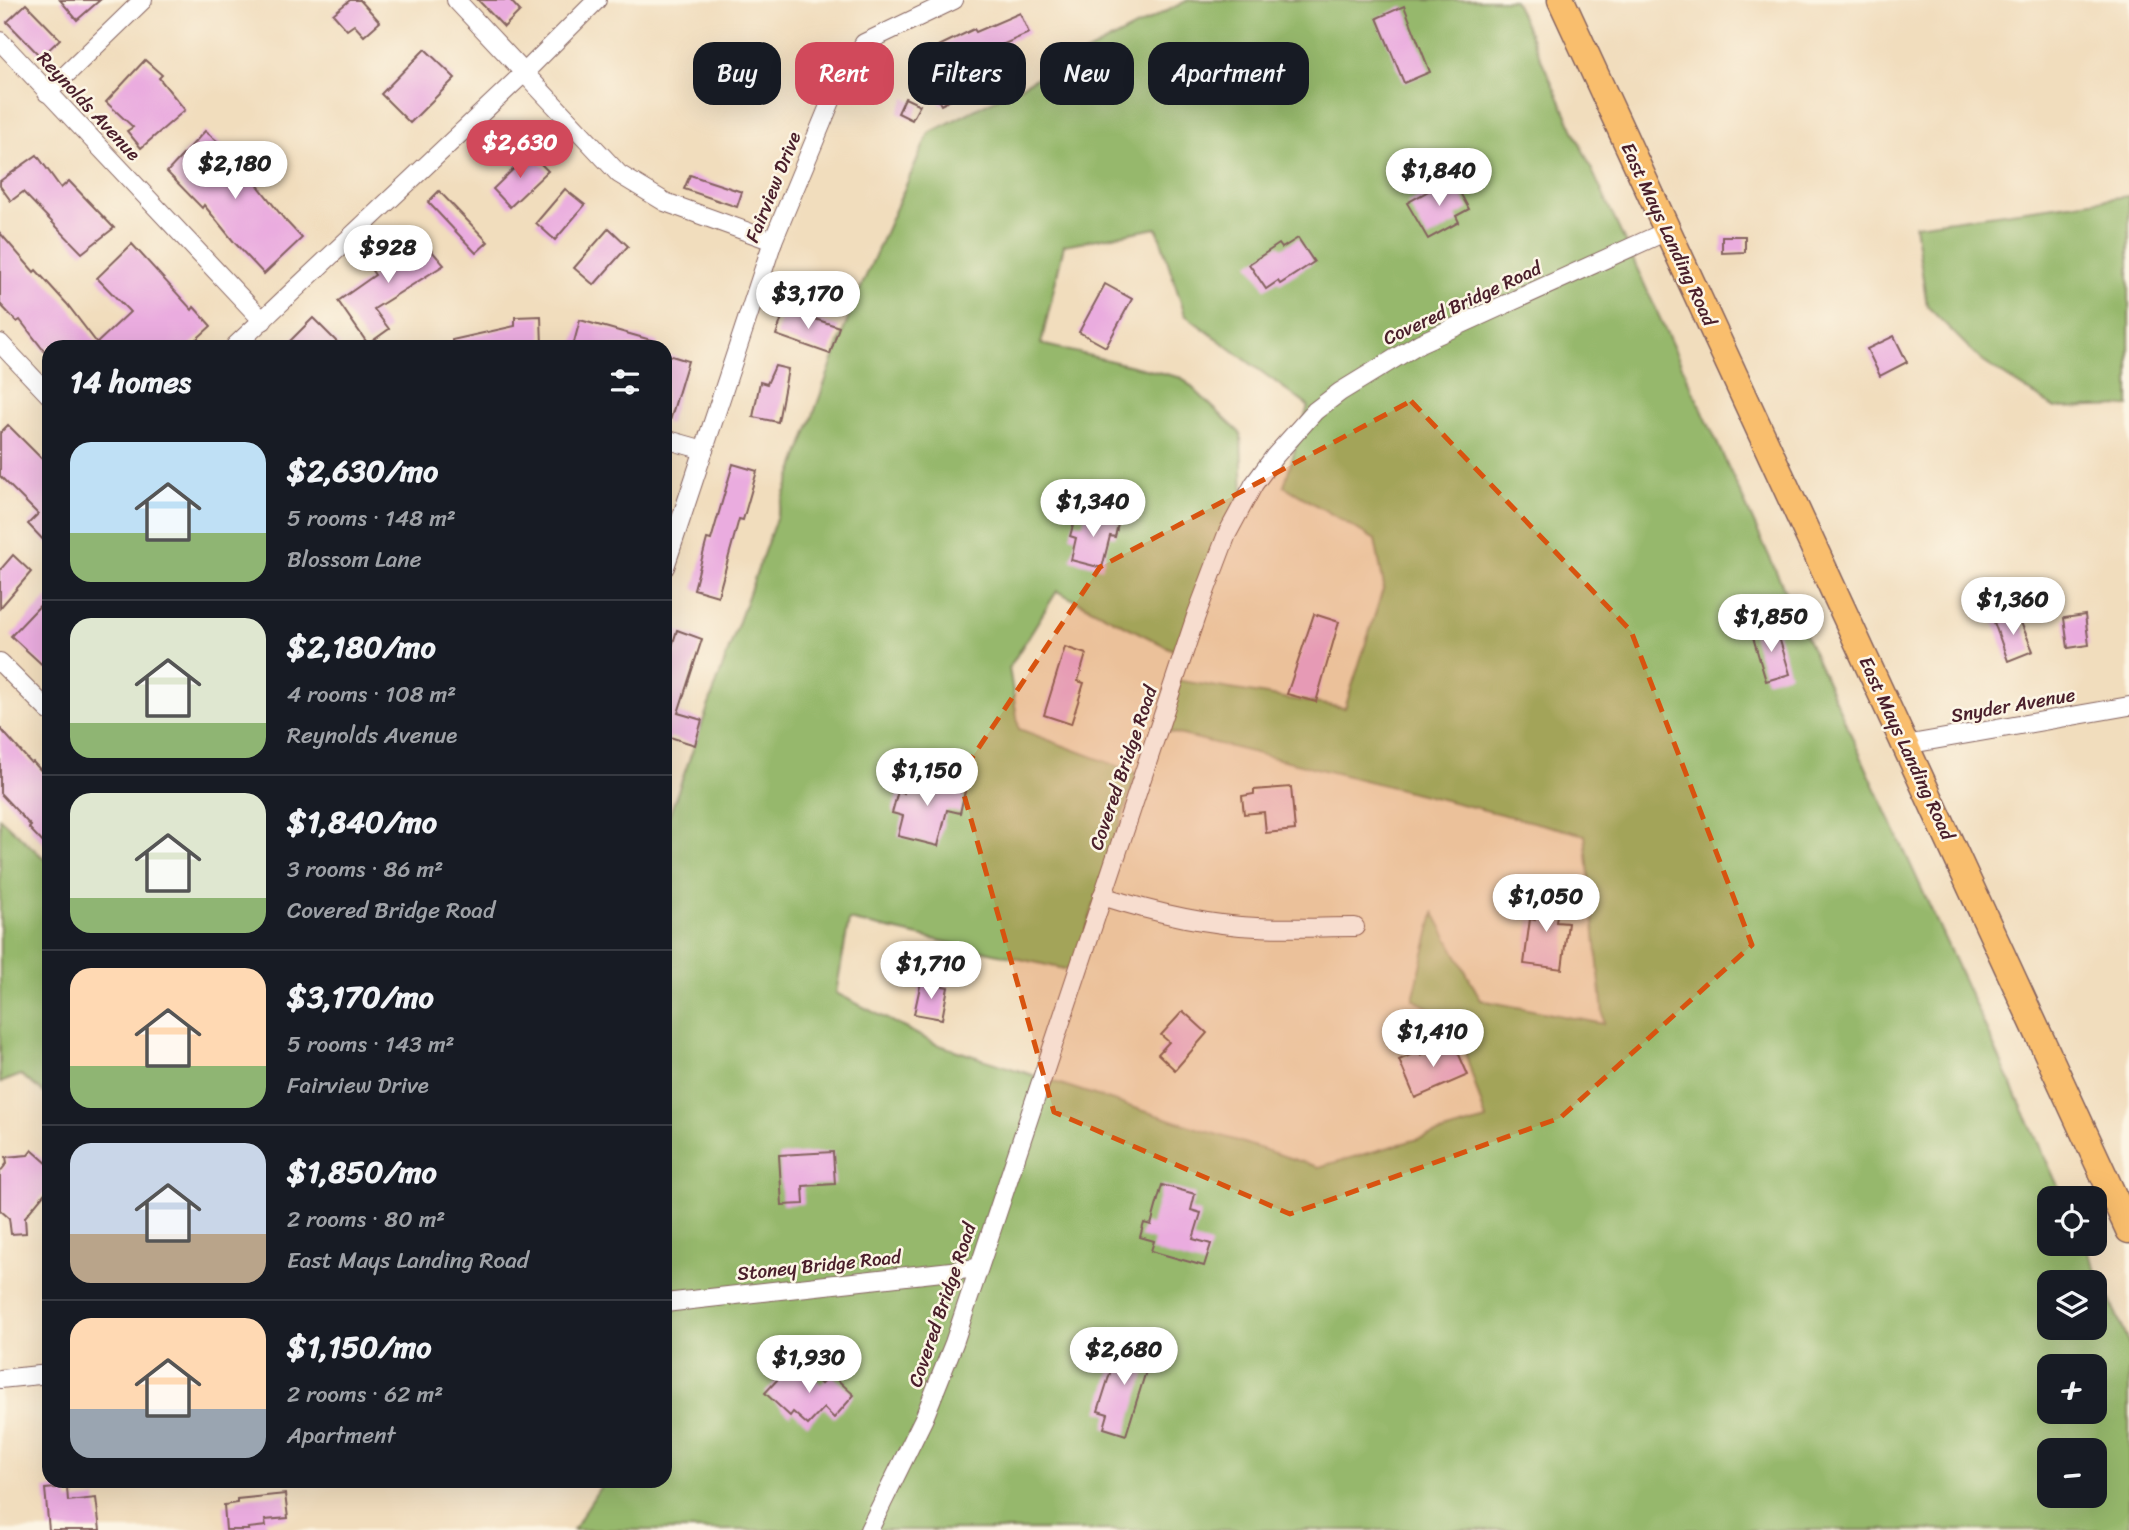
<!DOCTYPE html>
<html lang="en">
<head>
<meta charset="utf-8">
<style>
  :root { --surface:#171b24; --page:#20242c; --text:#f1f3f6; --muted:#9ea1a6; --line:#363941; --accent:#d1495b }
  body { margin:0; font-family:Sriracha,sans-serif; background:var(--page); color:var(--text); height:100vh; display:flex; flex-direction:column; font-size:26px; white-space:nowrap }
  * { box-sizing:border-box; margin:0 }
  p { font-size:23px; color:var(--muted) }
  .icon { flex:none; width:38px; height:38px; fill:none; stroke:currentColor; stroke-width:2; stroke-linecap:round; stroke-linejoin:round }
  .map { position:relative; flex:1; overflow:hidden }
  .sheet { position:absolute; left:42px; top:340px; width:630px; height:1148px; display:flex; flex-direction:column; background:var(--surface); border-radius:21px; box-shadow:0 7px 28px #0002 }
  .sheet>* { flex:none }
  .top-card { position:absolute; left:693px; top:42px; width:665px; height:63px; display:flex; gap:14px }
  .tools { position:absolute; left:2037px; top:1186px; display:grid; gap:14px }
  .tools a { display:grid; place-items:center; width:70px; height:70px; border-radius:14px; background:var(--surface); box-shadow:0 7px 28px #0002; font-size:35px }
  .price { position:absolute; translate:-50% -60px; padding:0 16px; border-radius:24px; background:#fff; color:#222; font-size:23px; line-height:46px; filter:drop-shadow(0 2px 4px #0008) }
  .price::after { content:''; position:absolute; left:50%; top:42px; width:21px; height:16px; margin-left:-10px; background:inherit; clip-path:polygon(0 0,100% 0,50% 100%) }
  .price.active { background:var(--accent); color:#fff }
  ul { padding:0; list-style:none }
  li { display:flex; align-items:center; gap:21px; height:175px; padding:0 28px }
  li+li { border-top:2px solid var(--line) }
  li span { display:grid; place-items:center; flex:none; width:196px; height:140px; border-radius:21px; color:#555 }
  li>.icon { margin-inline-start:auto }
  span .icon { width:84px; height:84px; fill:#fffc; stroke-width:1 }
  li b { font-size:30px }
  h2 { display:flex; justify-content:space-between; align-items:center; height:84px; padding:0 28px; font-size:30px }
  .pill { padding:0 24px; border-radius:21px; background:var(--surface); box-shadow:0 7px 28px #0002; font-size:24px; line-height:63px }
  .pill.active { background:var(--accent); color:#fff }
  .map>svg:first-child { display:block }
  .forest { fill:#96b86c; stroke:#706c4c; stroke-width:2; fill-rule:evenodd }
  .building { fill:#eaacdf }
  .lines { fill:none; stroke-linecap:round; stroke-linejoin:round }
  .minor-casing { stroke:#84625e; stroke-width:20 }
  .primary-casing { stroke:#84625e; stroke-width:29 }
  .minor { stroke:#fff; stroke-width:18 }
  .primary { stroke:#f9be6d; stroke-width:26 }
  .marked { fill:#d8530f; fill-opacity:0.2; stroke:#d8530f; stroke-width:5; stroke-dasharray:14 9; stroke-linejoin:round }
  .labels { text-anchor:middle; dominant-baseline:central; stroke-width:5; stroke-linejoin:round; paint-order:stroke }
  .street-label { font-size:19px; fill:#4a1f2b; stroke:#fcf5e5 }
</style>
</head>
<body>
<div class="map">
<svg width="2129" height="1530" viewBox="0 0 2129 1530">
  <rect width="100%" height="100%" fill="#fcf5e5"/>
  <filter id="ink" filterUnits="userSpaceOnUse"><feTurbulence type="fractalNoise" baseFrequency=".0143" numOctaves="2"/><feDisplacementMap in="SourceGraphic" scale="14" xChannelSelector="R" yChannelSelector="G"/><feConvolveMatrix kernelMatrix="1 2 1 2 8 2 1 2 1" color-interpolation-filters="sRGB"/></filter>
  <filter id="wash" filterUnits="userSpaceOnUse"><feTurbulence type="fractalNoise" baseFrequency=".00686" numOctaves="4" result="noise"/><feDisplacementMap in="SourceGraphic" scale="28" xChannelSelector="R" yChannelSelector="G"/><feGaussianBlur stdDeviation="1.57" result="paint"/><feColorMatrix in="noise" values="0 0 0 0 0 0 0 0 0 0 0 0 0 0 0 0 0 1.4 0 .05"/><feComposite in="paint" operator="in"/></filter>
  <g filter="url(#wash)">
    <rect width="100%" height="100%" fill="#f1ddbd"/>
    <g class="forest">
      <path d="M1188 0H1514L2064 1199H2049V1244H2084L2129 1342V1530H573L604 1481 665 1480V827L851 310 929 133ZM1157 228 1185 315 1308 406 1284 486 1375 540 1384 586 1345 708 1176 680 1158 729 1585 835 1604 1024 1481 1000 1434 913 1413 999 1456 1023 1486 1120 1318 1167 936 1044 836 993 849 920 1073 971 1136 773 1019 729 1009 668 1057 591 1185 656 1243 501 1241 434 1182 378 1041 344 1064 245ZM2049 1283H2095V1328H2049ZM2049 1367H2095V1412H2049ZM2049 1451H2095V1496H2049Z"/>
      <polygon points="2129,196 2129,406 2055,408 1982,361 1927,306 1915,225"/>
      <polygon points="0,818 49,863 49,1097 21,1075 0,1083"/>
    </g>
    <g id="blocks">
      <g class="building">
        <polygon points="60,0 100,0 77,20"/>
        <polygon points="350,0 360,0 380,22 364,36 354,25 347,30 333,14"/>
        <polygon points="478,0 510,0 520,11 504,27"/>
        <polygon points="26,4 60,39 41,57 7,22"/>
        <polygon points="1404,6 1430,72 1404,83 1377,18"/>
        <polygon points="1020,13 1029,33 986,52 988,56 951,75 961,95 941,105 916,57 974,29 976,32"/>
        <polygon points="425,49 455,78 410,123 381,94"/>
        <polygon points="145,60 162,75 159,78 185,110 141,148 127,131 133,127 106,102"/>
        <polygon points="905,98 920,105 912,120 898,113"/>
        <polygon points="205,131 235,156 285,220 302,238 264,274 234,242 204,205 202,208 167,172"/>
        <polygon points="530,153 548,171 510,207 493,189"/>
        <polygon points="37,155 61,188 69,181 114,228 82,253 23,192 11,201 0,186 0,181"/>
        <polygon points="690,175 742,192 737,207 684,189"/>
        <polygon points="1452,178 1469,209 1456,216 1459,222 1428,239 1407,203"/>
        <polygon points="565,189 585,205 555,240 536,223"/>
        <polygon points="439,191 488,242 476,253 428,202"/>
        <polygon points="609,228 628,246 594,285 574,268"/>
        <polygon points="0,233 34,272 36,270 67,304 97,343 130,312 97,278 132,244 192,310 194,307 211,326 189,346 49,346 45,352 20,320 17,322 0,304"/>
        <polygon points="418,235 444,265 374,309 389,329 368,344 338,301 375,275 369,266"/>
        <polygon points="1722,236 1745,236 1745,252 1722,253"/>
        <polygon points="1298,238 1314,262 1280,284 1278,281 1266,289 1249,264 1279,244 1282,248"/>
        <polygon points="1105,284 1132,299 1106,347 1079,332"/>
        <polygon points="785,309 839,327 830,354 776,335"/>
        <polygon points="541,316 542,346 452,346 452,340 515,326 515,317"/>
        <polygon points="313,318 341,346 285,346"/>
        <polygon points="580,320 658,342 657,346 573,346"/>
        <polygon points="1894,336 1907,362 1880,376 1867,349"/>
        <polygon points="665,354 688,361 669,424 665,423"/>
        <polygon points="775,366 788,369 778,422 753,417 760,382 767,384"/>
        <polygon points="8,425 49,466 49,546 28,524 38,514 0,476 0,433"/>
        <polygon points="733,464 757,471 743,520 739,519 718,596 694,589 707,539 711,540"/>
        <polygon points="1086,512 1119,520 1115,537 1110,536 1102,568 1071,560 1076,538 1070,536 1074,522 1083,524"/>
        <polygon points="13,555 31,572 0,608 0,570"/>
        <polygon points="49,596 49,671 11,636"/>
        <polygon points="2017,613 2033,651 2008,661 1994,622"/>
        <polygon points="1314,614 1339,622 1316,702 1287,694"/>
        <polygon points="2085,615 2089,645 2068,648 2064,618"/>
        <polygon points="1776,627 1790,674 1766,681 1752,634"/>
        <polygon points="677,630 702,639 678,713 702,720 695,745 670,737 668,744 665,743 665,669"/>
        <polygon points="1065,647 1086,654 1078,681 1084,683 1071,724 1044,715"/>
        <polygon points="0,728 31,763 33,762 49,779 49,849 29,828 31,826 0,793"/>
        <polygon points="909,773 966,787 960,813 947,810 938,846 898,836 903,816 892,813 898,791 904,793"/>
        <polygon points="1291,787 1295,830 1266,833 1264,812 1244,814 1242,796 1254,794 1254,790"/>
        <polygon points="1539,890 1560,893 1556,922 1568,923 1562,969 1524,964 1530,919 1535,920"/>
        <polygon points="921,982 948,987 942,1019 914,1014"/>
        <polygon points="1183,1011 1207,1033 1175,1070 1158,1054 1169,1042 1161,1035"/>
        <polygon points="1453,1041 1468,1075 1415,1098 1399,1060 1419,1051 1421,1055"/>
        <polygon points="32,1150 49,1165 49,1188 25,1217 26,1233 11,1234 9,1218 0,1210 0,1172 7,1163 6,1157 28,1155"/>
        <polygon points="833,1152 835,1184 803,1186 804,1204 782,1205 779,1155"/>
        <polygon points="1162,1185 1195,1194 1191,1210 1201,1213 1193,1239 1211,1244 1204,1266 1151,1251 1154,1241 1140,1237 1144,1223 1151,1225"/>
        <polygon points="1120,1342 1152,1352 1126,1435 1104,1428 1108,1414 1098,1411"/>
        <polygon points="801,1366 821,1384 831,1374 854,1395 834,1418 824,1408 808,1425 793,1412 790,1416 765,1393 789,1367 795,1373"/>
        <polygon points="67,1487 68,1501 96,1498 100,1530 49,1530 45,1489"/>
        <polygon points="285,1494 288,1518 265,1520 266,1526 248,1528 249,1530 226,1530 224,1505 237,1503 237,1499"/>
      </g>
    </g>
  </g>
  <g filter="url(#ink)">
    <use href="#blocks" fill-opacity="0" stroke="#84625e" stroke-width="2"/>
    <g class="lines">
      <g class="minor-casing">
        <g id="minor">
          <polyline points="456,0 619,174 665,202 773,241"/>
          <polyline points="0,41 263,321"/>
          <polyline points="47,93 143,0"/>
          <polyline points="0,343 49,395"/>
          <polyline points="235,346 524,73 597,0"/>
          <polyline points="665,439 704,450"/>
          <polyline points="665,567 773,241 836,89 864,43 954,0"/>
          <polyline points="0,662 49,711"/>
          <polyline points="1905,745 2129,706"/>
          <path d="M1102 896C1152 912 1204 925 1257 927 1289 929 1322 927 1355 927"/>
          <polyline points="665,1303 978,1268"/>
          <polyline points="0,1379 49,1374"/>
          <polyline points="869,1530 924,1418 954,1343 1196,616 1227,534 1254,484 1274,457 1315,411 1340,392 1420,343 1667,231"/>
        </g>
      </g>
      <g class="primary-casing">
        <polyline id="primary" points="1561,0 2129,1230"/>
      </g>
      <use href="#minor" class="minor"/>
      <use href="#primary" class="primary"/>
    </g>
  </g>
  <path class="marked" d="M1411 401 1631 631 1752 945 1560 1118 1290 1214 1054 1112 959 777 1100 567Z"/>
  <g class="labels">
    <g class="street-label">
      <text transform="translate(89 106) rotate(47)">Reynolds Avenue</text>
      <text transform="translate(773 187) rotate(-68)">Fairview Drive</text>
      <text transform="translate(1669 234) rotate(65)">East Mays Landing Road</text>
      <text transform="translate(1462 303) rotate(-25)">Covered Bridge Road</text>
      <text transform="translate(2013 705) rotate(-10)">Snyder Avenue</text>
      <text transform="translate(1907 748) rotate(65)">East Mays Landing Road</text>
      <text transform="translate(1123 768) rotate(-71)">Covered Bridge Road</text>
      <text transform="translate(819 1265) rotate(-6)">Stoney Bridge Road</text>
      <text transform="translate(942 1305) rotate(-71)">Covered Bridge Road</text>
    </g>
  </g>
</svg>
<div class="tools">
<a><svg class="icon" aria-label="locate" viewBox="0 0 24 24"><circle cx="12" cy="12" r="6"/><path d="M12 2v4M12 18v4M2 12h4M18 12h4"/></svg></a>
<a><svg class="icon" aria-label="layers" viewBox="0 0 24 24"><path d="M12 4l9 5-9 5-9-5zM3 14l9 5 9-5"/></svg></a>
<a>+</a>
<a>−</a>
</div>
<b class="price active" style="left:520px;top:180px">$2,630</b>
<b class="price" style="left:235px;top:201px">$2,180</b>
<b class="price" style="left:1439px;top:208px">$1,840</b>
<b class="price" style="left:388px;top:285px">$928</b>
<b class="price" style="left:808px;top:331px">$3,170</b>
<b class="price" style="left:1093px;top:539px">$1,340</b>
<b class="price" style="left:2013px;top:637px">$1,360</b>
<b class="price" style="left:1771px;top:654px">$1,850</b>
<b class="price" style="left:927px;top:808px">$1,150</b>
<b class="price" style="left:1546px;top:934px">$1,050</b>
<b class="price" style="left:931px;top:1001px">$1,710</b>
<b class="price" style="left:1433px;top:1069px">$1,410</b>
<b class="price" style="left:1124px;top:1387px">$2,680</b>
<b class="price" style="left:809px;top:1395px">$1,930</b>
<div class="top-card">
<a class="pill">Buy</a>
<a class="pill active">Rent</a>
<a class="pill">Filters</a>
<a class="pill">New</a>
<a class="pill">Apartment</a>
</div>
<section class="sheet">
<h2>14 homes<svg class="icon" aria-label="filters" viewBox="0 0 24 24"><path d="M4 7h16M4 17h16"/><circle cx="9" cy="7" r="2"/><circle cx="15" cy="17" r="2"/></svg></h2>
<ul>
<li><span style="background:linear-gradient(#bfe0f5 65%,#8fb573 0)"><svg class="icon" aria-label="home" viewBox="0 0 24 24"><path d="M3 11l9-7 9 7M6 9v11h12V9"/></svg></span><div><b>$2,630/mo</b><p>5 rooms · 148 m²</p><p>Blossom Lane</p></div></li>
<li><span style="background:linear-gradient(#dfe7d0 75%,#8fb573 0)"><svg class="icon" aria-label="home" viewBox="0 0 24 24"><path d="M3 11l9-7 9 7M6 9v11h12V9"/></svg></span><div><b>$2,180/mo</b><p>4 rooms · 108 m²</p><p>Reynolds Avenue</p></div></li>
<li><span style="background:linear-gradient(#dfe7d0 75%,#8fb573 0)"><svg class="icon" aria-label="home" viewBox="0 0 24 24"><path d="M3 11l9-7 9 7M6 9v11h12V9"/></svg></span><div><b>$1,840/mo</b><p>3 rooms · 86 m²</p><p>Covered Bridge Road</p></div></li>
<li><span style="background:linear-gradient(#ffd9b3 70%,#8fb573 0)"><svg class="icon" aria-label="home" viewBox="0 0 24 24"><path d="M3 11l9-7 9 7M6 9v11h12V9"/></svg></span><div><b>$3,170/mo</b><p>5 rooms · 143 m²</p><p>Fairview Drive</p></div></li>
<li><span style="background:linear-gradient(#c9d6e8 65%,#b9a48a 0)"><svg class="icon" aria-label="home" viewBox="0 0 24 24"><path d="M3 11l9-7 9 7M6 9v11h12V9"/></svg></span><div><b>$1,850/mo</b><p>2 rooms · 80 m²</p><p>East Mays Landing Road</p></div></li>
<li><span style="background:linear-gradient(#ffd9b3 65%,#9aa5b1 0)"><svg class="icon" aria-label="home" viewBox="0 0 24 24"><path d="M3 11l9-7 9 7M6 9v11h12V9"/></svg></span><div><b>$1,150/mo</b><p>2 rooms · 62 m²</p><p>Apartment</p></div></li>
</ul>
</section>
</div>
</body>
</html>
